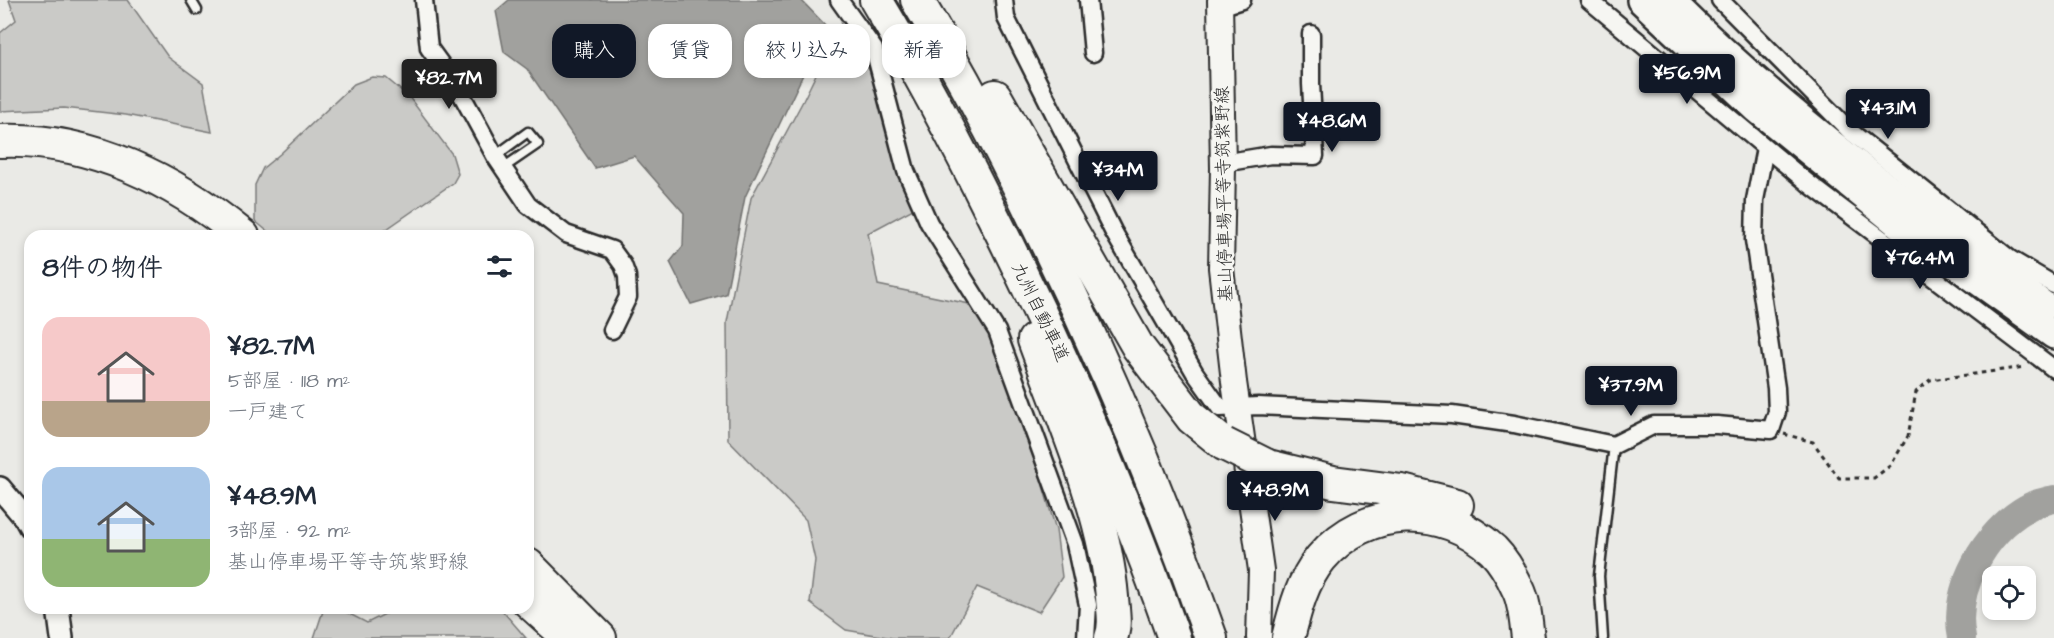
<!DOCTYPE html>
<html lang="ja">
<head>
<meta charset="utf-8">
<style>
  :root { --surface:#fff; --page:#f2f2f3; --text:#1f2937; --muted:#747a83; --accent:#111827 }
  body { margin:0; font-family:"Architects Daughter","Klee One",sans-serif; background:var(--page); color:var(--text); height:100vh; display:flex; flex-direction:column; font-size:22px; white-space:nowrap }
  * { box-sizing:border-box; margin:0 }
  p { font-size:20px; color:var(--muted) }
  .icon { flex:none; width:33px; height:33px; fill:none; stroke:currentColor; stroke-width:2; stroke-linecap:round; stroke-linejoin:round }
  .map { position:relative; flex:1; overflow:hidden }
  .side { position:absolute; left:24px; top:230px; width:510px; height:384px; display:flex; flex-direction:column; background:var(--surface); border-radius:18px; box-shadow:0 3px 9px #0003 }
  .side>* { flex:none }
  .hud { position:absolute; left:552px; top:24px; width:570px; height:54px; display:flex; gap:12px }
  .controls { position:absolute; left:1982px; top:566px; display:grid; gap:12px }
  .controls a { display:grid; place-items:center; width:54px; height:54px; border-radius:12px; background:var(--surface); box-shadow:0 3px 9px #0003; font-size:30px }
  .price { position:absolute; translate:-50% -51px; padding:0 14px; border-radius:6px; background:var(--accent); color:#fff; font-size:20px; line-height:39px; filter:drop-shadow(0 2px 3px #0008) }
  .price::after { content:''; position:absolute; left:50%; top:36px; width:18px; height:14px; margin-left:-9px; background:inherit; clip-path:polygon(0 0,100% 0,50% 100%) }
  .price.on { background:#222; color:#fff }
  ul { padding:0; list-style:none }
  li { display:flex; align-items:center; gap:18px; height:150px; padding:0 18px }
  li span { display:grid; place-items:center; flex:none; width:168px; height:120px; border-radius:18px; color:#555 }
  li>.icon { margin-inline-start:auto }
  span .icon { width:72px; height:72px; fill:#fffc; stroke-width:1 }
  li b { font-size:26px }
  h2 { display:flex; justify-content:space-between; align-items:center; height:72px; padding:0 18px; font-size:26px }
  .tag { padding:0 21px; border-radius:18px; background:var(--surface); box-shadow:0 3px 9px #0003; font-size:21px; line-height:54px }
  .tag.on { background:var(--accent); color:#fff }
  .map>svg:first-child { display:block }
  .green { fill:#cacac7; stroke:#7a7a79; stroke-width:1.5 }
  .water { fill:#a1a19e; stroke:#727270; stroke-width:1.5 }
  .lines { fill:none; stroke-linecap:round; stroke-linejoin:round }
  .river { stroke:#a1a19e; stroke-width:28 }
  .service-casing { stroke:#2b2b2b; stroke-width:13 }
  .minor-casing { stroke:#2b2b2b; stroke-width:21 }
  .tertiary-casing { stroke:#2b2b2b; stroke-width:26 }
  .secondary-casing { stroke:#2b2b2b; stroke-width:28 }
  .primary-casing { stroke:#2b2b2b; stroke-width:32 }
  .motorway-casing { stroke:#2b2b2b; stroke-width:36 }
  .path { stroke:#2b2b2b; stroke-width:3; stroke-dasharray:4.5 4.5; stroke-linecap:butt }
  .service { stroke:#f6f6f2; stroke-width:8 }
  .minor { stroke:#f6f6f2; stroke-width:16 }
  .tertiary { stroke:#f6f6f2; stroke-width:21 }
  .secondary { stroke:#f6f6f2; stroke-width:24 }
  .primary { stroke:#f6f6f2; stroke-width:27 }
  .motorway { stroke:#f6f6f2; stroke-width:32 }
  .motorway-bridge-casing { stroke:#2b2b2b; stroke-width:36; stroke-linecap:butt }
  .motorway-bridge { stroke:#f6f6f2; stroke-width:32 }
  .labels { text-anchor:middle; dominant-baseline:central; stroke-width:5; stroke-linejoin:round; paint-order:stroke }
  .street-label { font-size:18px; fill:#2b2b2b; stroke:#f6f6f2 }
</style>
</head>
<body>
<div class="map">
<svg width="2054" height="638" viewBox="0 0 2054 638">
  <rect width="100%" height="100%" fill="#eaeae6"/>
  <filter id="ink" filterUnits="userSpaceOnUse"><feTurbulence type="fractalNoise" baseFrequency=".0167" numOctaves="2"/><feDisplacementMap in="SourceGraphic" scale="12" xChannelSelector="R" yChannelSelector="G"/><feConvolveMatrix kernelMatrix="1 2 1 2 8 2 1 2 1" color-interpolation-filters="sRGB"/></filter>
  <g filter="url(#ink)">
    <g class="green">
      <polygon points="9,0 128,0 168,57 203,83 212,132 126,115 64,108 0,111 0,33 16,20"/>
      <polygon points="842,21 882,93 917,207 868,233 878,285 979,306 1041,479 1056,530 1062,577 1039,612 977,587 950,638 893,638 846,630 810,603 815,560 806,520 728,440 727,322 751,198 803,101"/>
      <polygon points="372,77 386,78 409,97 452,154 458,174 453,183 378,235 272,235 255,221 255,185 263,168 280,154 354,84"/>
      <polygon points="324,608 338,608 367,623 397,608 500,608 526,638 314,638"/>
    </g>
    <polygon class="water" points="509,0 801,0 826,26 745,197 726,294 691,304 670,262 683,246 684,213 634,156 595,168 527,69 504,52 496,11"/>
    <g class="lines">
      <path class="river" d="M1962 638C1952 589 1985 532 2027 508 2035 503 2046 501 2054 499"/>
      <g class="service-casing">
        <g id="service">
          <polyline points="191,0 197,10"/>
          <polyline points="495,156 528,132 538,144 503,168"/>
          <polyline points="1603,638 1599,576 1614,445"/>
        </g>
      </g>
      <g class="minor-casing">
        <g id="minor">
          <polyline points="424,0 429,48 458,88 495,156 528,205 566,234 612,250 623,265 627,276 628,297 612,330"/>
          <polyline points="839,0 874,49 906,171 929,223 997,331 1075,544 1088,605 1086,638"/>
          <polyline points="1004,0 1006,18 1113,231 1195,373 1220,408 1258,406 1452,415 1514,424 1614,445 1654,425 1717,425 1771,430 1777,412 1776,388 1754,240 1755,200 1765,148"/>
          <polyline points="1088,0 1093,53"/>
          <polyline points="1589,0 1808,183 2054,369"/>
          <polyline points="1720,0 1851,132 2010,259 2054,285"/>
          <polyline points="1220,7 1242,0"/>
          <polyline points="1223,163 1271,155 1315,156 1311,84 1311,34"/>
        </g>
      </g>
      <g class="tertiary-casing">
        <g id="tertiary">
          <polyline points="0,488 25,518 30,527"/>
          <polyline points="58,608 62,638"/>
        </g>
      </g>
      <g class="secondary-casing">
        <polyline id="secondary" points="1220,0 1223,168 1221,268 1234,382 1261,570 1259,638"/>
      </g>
      <g class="primary-casing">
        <g id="primary">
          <polyline points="1641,0 1756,108 1901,226 2054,335"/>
          <path d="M1670 0C1784 114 1916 211 2045 306"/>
        </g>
      </g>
      <g class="motorway-casing">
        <g id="motorway">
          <path d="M876 0C918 70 957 143 993 216 1062 353 1123 493 1174 638"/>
          <path d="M917 0C960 71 999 145 1035 220 1102 355 1161 495 1211 638"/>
          <polyline points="995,96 1138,347 1192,418 1224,444"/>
          <path d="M0 141C90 137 175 180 243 236"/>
          <path d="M1034 340C1063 420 1105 513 1112 597 1113 612 1116 624 1111 638"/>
          <polyline points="1268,466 1333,482 1402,491 1457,505"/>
          <polyline points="528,565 600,638"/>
          <polyline points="528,601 569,638"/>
          <path d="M1288 638C1295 610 1302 581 1321 558 1366 505 1443 503 1493 550 1503 560 1512 576 1518 589 1525 603 1526 623 1528 638"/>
        </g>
      </g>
      <polyline class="path" points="1784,434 1813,442 1839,478 1874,478 1891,465 1908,436 1916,392 1930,380 2025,367"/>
      <use href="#service" class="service"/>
      <use href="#minor" class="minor"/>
      <use href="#tertiary" class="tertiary"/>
      <use href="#secondary" class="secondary"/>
      <use href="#primary" class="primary"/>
      <use href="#motorway" class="motorway"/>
      <g class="motorway-bridge-casing">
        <polyline id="motorway-bridge" points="1224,444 1268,466"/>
      </g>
      <use href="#motorway-bridge" class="motorway-bridge"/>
    </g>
  </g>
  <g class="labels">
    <g class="street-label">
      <text transform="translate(1224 194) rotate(-91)">基山停車場平等寺筑紫野線</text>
      <text transform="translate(1040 312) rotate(64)">九州自動車道</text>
    </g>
  </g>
</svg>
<div class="controls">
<a><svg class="icon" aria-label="locate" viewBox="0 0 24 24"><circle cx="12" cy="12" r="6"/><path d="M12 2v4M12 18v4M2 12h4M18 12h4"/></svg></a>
</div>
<b class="price" style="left:1687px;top:105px">¥56.9M</b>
<b class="price on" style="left:449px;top:110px">¥82.7M</b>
<b class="price" style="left:1888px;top:140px">¥43.1M</b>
<b class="price" style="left:1332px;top:153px">¥48.6M</b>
<b class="price" style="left:1118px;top:202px">¥34M</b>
<b class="price" style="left:1920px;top:290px">¥76.4M</b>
<b class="price" style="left:1631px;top:417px">¥37.9M</b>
<b class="price" style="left:1275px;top:522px">¥48.9M</b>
<div class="hud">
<a class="tag on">購入</a>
<a class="tag">賃貸</a>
<a class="tag">絞り込み</a>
<a class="tag">新着</a>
</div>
<section class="side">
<h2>8件の物件<svg class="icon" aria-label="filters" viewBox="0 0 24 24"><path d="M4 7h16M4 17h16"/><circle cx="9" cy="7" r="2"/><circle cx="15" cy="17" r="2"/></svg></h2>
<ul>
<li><span style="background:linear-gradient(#f6c9c9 70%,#b9a48a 0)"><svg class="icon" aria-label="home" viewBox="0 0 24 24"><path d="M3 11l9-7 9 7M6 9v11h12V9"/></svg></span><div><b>¥82.7M</b><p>5部屋 · 118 m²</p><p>一戸建て</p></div></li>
<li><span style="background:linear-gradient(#a9c7e8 60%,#8fb573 0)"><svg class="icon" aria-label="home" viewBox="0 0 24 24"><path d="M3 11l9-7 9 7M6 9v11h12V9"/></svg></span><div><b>¥48.9M</b><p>3部屋 · 92 m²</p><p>基山停車場平等寺筑紫野線</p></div></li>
</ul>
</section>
</div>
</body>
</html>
